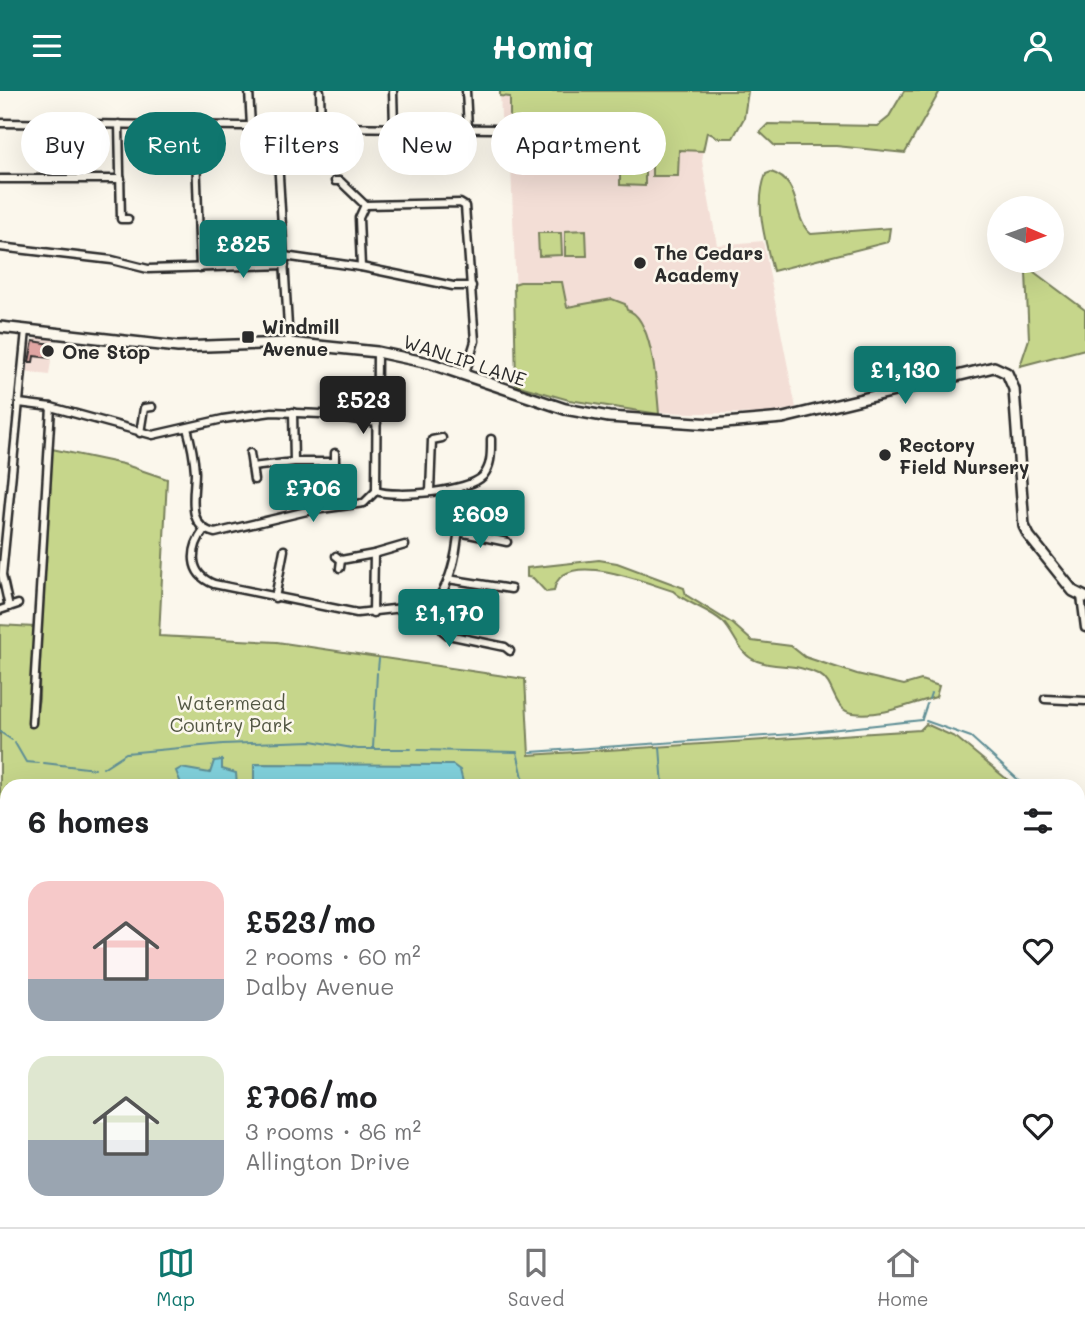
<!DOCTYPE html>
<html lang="en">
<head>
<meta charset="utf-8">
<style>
  :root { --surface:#fff; --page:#f6f6f6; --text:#202124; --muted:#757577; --line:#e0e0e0; --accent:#0f766e }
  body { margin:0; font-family:Mali,sans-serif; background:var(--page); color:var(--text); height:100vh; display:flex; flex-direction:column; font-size:26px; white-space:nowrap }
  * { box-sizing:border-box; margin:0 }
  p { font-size:23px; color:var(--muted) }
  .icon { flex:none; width:38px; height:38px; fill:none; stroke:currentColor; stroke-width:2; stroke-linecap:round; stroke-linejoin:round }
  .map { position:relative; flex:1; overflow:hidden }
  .sheet { position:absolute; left:0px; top:688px; width:1085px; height:450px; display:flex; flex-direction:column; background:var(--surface); border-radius:21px 21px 0 0; box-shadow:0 7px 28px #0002 }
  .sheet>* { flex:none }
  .banner { position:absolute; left:21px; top:21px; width:700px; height:63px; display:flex; gap:14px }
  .needle { width:46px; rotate:92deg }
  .tools { position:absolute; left:987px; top:105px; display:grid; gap:14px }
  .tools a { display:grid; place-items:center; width:77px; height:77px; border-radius:50%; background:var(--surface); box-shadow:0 7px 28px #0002; font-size:35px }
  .price { position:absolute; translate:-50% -60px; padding:0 16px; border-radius:7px; background:var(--accent); color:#fff; font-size:23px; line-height:46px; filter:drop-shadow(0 2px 4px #0008) }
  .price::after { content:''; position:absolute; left:50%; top:42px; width:21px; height:16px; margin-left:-10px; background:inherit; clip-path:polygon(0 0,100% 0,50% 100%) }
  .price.selected { background:#222; color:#fff }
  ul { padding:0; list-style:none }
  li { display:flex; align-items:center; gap:21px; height:175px; padding:0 28px }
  li span { display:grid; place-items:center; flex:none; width:196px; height:140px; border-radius:21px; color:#555 }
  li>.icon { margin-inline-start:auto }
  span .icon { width:84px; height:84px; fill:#fffc; stroke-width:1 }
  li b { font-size:30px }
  h2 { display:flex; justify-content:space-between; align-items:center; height:84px; padding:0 28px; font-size:30px }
  .pill { padding:0 24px; border-radius:32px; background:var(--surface); box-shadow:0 7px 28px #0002; font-size:24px; line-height:63px }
  .pill.selected { background:var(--accent); color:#fff }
  header { display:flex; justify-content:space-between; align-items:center; height:91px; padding:0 28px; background:var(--accent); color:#fff; font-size:32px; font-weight:700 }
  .tabs { display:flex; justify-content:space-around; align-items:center; height:98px; border-top:2px solid var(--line); background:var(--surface); font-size:19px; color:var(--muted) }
  .tabs a { display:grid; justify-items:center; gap:4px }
  .tabs .selected { color:var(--accent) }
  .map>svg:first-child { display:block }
  .built { fill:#f3ded6 }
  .green { fill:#c6d68b; stroke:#78805b; stroke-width:2 }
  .water { fill:#80d0db; stroke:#5e8e95; stroke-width:2 }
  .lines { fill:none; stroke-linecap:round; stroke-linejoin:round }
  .stream { stroke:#5e8e95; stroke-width:2 }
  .building { fill:#e0a5a3; stroke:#2b2b2b; stroke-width:2 }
  .street-casing { stroke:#2b2b2b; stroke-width:11 }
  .secondary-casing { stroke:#2b2b2b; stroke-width:14 }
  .street { stroke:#fbf7ec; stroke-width:6 }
  .secondary { stroke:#fbf7ec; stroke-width:9 }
  .poi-dot { fill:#2b2b2b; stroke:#fbf7ec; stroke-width:2.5 }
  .labels { text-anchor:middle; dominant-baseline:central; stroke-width:5; stroke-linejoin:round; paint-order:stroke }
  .poi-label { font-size:19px; font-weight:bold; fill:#2b2b2b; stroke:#fbf7ec; text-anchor:start }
  .street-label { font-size:19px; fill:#2b2b2b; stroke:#fbf7ec }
  .park-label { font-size:19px; fill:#525643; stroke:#fbf7ec }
</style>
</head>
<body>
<header><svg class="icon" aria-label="menu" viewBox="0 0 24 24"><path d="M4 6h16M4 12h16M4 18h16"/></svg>Homiq<svg class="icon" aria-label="person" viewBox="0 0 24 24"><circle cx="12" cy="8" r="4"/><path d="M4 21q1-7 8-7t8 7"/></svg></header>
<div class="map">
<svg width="1085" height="1136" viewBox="0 0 1085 1136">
  <rect width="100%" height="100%" fill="#fbf7ec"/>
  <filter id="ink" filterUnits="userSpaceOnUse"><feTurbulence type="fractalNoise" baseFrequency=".0143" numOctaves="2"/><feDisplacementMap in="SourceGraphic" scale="14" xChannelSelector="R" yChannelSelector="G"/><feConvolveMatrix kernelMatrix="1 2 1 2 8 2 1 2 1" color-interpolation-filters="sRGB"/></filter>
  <g filter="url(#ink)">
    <g class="built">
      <polygon points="500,0 712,0 702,70 717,154 763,150 796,317 764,323 634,321 569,309 516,294 517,231 510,47 501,26"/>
      <polygon points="39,245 54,248 49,284 26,281 30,252"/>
    </g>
    <g class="green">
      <polygon points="500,0 748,0 744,27 733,47 719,47 707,41 703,60 679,59 678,85 652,85 652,68 645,68 645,95 620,94 620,60 615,57 520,40 510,33 510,6 500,5"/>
      <polygon points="904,0 940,0 905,62 836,55 775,55 760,41 768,33 878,35 888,27"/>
      <path d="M771 81C803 91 791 126 811 143L890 137 888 151 773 180C765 149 754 113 766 83Z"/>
      <polygon points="586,139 587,165 565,165 565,140"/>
      <polygon points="538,142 561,142 562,164 539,165"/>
      <polygon points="1030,178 1085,219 1085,258 1020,275 1029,248 1026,182"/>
      <path d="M520 191H562L567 216 612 208 625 213 627 219C653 225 657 300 659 323L569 309 516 294 514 193Z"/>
      <polygon points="52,358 123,373 167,388 159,545 277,551 525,588 529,664 920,639 926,633 957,647 1015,695 7,695 7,1130 612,1131 583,1136 0,1136 0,534 34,536 30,634 34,632 39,608 40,537"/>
      <path d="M599 469 617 472 684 497 686 504 733 533 752 550 791 555 805 566 857 583 904 594 921 589 939 595 936 606C910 613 881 626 853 622 833 620 835 592 820 584 794 571 779 578 757 570 739 564 735 543 723 531 709 518 687 513 673 500 646 492 560 456 554 500L546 501 533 487 527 486V477Z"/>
      <polygon points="1085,810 1085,1136 969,1136 940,1131 1078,1130 1078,817"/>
    </g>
    <g class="water">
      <polygon points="222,669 222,678 236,682 237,695 182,695 176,680 181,677 210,682 214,670"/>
      <polygon points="254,673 453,674 460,679 464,695 254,695"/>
      <polygon points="7,955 7,1076 0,1073 0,967"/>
      <polygon points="1078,1129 1085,1130 1085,1136 1023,1136 971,1131"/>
      <polygon points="126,1131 126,1130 296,1131 290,1136 125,1136"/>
    </g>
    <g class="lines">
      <g class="stream">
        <polyline points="378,578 379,568"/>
        <polyline points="929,608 931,602"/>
        <polyline points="922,628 927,613"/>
        <polyline points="926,630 971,646 1025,695"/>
        <polyline points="0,641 12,649"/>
        <polyline points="15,652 26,671 38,672"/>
        <polyline points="660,656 663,695"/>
        <polyline points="373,657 377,582"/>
        <polyline points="418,659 517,661 525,695"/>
        <polyline points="531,661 793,643 922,629"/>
        <polyline points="44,672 95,678"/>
        <polyline points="103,677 126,662 223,653 312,650 358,658 411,658"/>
        <polyline points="1078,743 1085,750"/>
        <polyline points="1078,759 1085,758"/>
        <polyline points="787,1133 788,1130"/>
      </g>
    </g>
    <polygon class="building" points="33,250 52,253 50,267 34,265 33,271 29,271"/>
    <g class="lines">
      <g class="street-casing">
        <g id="street">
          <polyline points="249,0 251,35"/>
          <polyline points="320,0 321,36"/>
          <polyline points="393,0 394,36"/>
          <polyline points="466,0 468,37"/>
          <polyline points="0,32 494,38"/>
          <polyline points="119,33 121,128 128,128"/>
          <polyline points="195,35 200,177"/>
          <polyline points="276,35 289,252"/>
          <polyline points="0,88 121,88"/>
          <polyline points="335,90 340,90 365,114"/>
          <polyline points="0,156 112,169 148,178 285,174"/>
          <polyline points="284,165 361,176 453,195 472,195"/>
          <polyline points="361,176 359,127 365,114 460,112 465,115 475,250 465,283"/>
          <polyline points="19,312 51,316 153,344 223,328 272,321 321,323 377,332"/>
          <polyline points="293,321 294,371 335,371"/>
          <path d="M187 337C191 351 194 365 195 381 195 402 185 436 215 442L307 420 364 412 376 400C396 407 468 401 483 385 492 374 491 361 491 348"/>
          <polyline points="140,342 144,317 152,316"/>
          <polyline points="250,362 254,389"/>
          <polyline points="335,362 335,380"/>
          <polyline points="252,376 294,371"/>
          <polyline points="376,400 377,261"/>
          <polyline points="430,400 432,349 442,347"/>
          <path d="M204 439C190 458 188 483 214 493L357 522 430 514C456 498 464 425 457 397"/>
          <polyline points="459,441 507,451"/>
          <polyline points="336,465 341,469 340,477"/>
          <polyline points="341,469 374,463"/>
          <polyline points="448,488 511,498"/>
          <polyline points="1081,505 1085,537"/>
          <polyline points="275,507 284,459"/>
          <polyline points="430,514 443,540 448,544 505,556 510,560"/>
          <polyline points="9,516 2,484 26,239"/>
          <polyline points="0,519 18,513"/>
          <polyline points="373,522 374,463 405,454"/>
          <polyline points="1045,608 1085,610"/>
          <polyline points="32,632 51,316"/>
        </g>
      </g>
      <g class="secondary-casing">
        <polyline id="secondary" points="0,236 178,256 289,252 377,261 429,272 565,318 609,326 713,333 783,327 994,276 1007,282 1014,298 1024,435 1029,445 1073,500 1085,506"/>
      </g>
      <use href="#street" class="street"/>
      <use href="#secondary" class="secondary"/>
    </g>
  </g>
  <g class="poi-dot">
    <circle cx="640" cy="172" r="7"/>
    <rect x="241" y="239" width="14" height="14" rx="3.5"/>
    <circle cx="48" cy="260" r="7"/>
    <circle cx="885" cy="364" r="7"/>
  </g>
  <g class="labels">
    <g class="poi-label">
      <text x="654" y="161">The Cedars<tspan x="654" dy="22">Academy</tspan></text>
      <text x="262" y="235">Windmill<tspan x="262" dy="22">Avenue</tspan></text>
      <text x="62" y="260">One Stop</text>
      <text x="899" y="353">Rectory<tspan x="899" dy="22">Field Nursery</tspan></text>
    </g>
    <g class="street-label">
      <text transform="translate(465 269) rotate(18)">WANLIP LANE</text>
    </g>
    <g class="park-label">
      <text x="231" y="611">Watermead<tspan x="231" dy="22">Country Park</tspan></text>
    </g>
  </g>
</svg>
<div class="tools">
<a><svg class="needle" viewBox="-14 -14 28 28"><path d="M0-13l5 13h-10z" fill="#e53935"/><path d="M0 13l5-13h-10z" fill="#757577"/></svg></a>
</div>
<b class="price" style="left:243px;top:189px">£825</b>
<b class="price" style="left:905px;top:315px">£1,130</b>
<b class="price selected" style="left:363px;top:345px">£523</b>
<b class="price" style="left:313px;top:433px">£706</b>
<b class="price" style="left:480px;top:459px">£609</b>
<b class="price" style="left:449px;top:558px">£1,170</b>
<div class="banner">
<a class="pill">Buy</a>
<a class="pill selected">Rent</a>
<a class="pill">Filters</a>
<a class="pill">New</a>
<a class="pill">Apartment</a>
</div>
<section class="sheet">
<h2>6 homes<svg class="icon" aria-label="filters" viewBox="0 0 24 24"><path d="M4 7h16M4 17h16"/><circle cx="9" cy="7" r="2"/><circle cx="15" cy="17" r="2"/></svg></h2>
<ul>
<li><span style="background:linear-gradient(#f6c9c9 70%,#9aa5b1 0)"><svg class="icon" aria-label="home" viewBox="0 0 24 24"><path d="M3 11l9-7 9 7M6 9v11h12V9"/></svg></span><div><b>£523/mo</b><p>2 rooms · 60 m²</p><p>Dalby Avenue</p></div><svg class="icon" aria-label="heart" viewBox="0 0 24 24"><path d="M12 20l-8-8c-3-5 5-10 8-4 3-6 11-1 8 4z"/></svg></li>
<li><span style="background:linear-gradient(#dfe7d0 60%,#9aa5b1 0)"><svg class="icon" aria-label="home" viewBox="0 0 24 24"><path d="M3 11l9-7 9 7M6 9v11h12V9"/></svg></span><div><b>£706/mo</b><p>3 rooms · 86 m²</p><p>Allington Drive</p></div><svg class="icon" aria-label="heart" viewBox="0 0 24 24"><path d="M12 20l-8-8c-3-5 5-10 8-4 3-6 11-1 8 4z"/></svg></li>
</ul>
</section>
</div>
<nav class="tabs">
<a class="selected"><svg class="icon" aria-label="map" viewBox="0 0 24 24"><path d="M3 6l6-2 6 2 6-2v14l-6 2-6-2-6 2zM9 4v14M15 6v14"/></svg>Map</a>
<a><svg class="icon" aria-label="saved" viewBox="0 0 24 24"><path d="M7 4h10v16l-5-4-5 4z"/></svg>Saved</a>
<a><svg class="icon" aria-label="home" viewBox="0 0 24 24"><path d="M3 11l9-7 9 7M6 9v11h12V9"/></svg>Home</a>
</nav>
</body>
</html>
